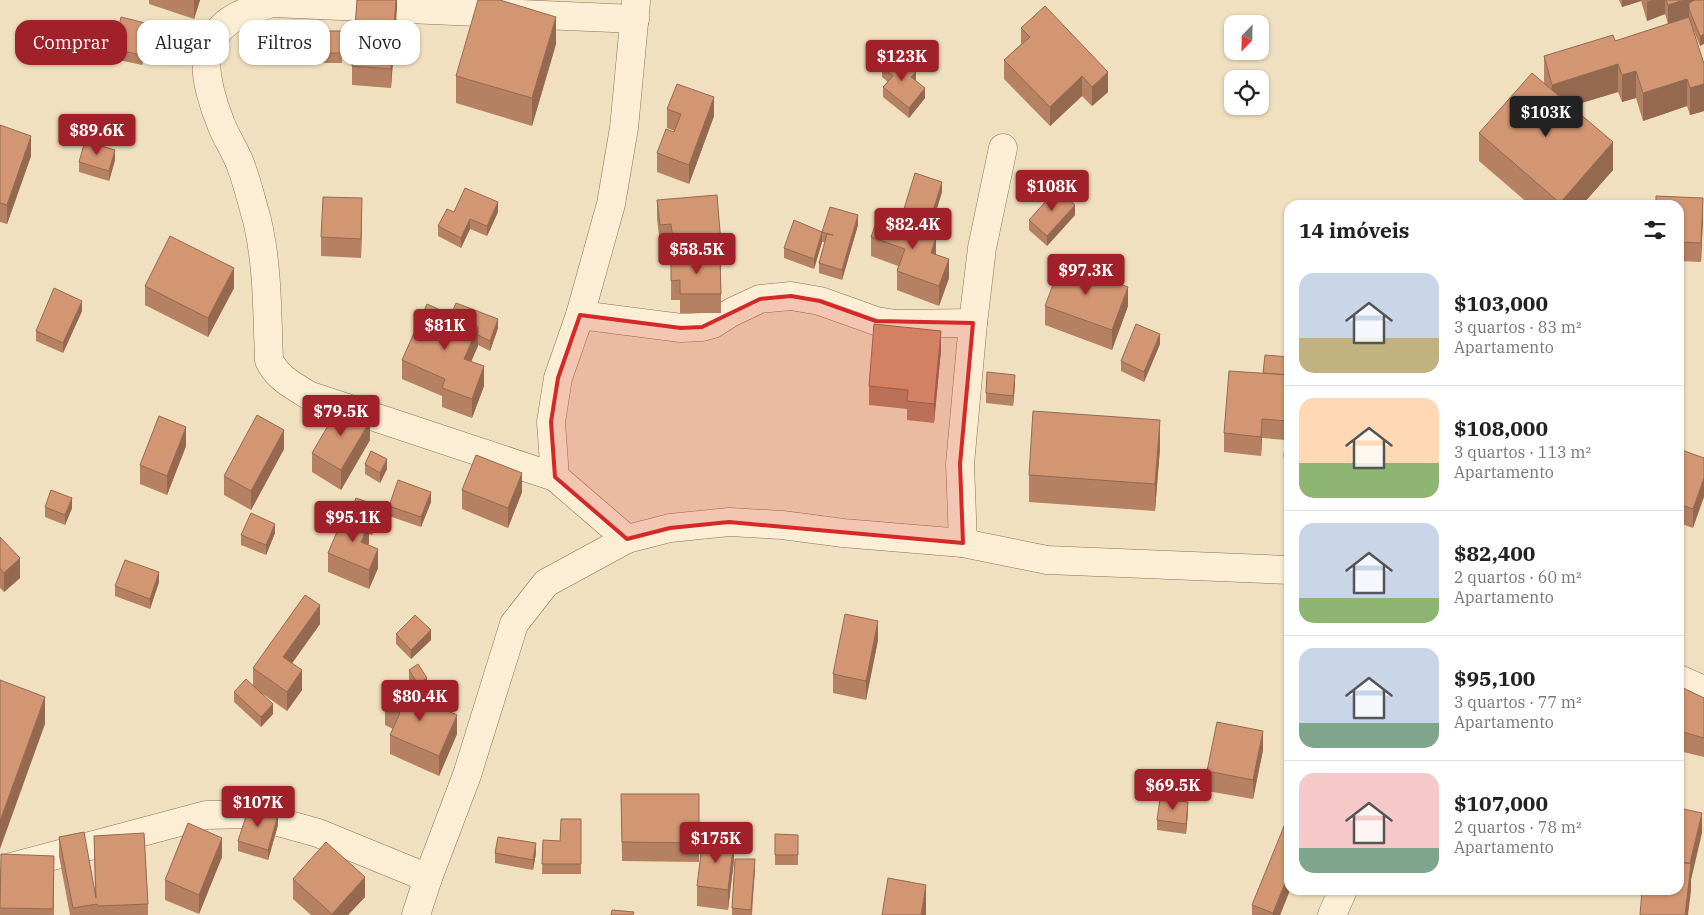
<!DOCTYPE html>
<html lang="pt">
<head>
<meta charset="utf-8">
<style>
  :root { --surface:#fff; --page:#f6f6f6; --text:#222; --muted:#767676; --line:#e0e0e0; --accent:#a02129 }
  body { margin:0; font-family:"IBM Plex Serif",serif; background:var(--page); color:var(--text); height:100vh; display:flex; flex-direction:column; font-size:19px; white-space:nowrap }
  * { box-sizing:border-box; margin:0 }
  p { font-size:16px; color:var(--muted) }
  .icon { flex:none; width:28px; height:28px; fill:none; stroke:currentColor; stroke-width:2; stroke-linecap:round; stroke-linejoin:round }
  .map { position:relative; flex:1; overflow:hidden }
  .drawer { position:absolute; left:1284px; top:200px; width:400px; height:695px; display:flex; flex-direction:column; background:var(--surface); border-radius:15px; box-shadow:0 1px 4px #0004 }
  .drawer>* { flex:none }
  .hud { position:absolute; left:15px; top:20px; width:475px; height:45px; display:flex; gap:10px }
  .needle { width:32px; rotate:202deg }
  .fabs { position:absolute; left:1224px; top:15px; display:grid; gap:10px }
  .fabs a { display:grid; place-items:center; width:45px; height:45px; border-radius:10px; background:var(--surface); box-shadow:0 1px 4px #0004; font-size:25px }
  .price { position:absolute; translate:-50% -42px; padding:0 11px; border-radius:5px; background:var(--accent); color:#fff; font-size:16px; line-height:32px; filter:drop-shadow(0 1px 2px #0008) }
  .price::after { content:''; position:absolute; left:50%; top:30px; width:15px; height:11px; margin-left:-8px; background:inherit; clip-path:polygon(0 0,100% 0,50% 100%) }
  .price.selected { background:#222; color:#fff }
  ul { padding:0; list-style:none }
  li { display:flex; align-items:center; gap:15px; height:125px; padding:0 15px }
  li+li { border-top:1px solid var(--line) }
  li span { display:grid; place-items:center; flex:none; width:140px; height:100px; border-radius:15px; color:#555 }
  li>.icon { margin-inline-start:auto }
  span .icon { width:60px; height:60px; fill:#fffc; stroke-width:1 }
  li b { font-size:21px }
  h2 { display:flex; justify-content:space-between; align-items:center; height:60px; padding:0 15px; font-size:21px }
  .tag { padding:0 18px; border-radius:15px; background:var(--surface); box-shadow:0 1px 4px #0004; font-size:18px; line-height:45px }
  .tag.selected { background:var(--accent); color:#fff }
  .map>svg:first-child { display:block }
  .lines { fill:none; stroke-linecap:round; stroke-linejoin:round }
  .minor-casing { stroke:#8c7056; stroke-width:29 }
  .minor { stroke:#fbeed4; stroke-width:28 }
  .wall { fill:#b58162 }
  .shaded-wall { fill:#946950 }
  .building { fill:#d39672; stroke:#946950 }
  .marked { fill:#d62828; fill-opacity:0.2; stroke:#d62828; stroke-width:4; stroke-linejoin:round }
</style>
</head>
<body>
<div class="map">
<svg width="1704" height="915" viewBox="0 0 1704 915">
  <rect width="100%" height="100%" fill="#f1e0c0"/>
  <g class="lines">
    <g class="minor-casing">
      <g id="minor">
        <polyline points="580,315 681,328 702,327 713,324 732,312 760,299 791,296 820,301 876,321 896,324 973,323"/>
        <path d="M555 477 308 395C293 385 277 378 269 360 267 314 268 266 257 220 252 203 248 185 242 169 237 153 227 140 221 124 214 107 204 76 207 58 214 20 241 13 272 3L635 19"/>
        <polyline points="627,539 555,477 551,422 558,378 580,315 611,204 624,128 636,2"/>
        <polyline points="963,543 960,464 973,323 982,248 1003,148"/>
        <polyline points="1679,679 1704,690"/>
        <polyline points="0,870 206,815 250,814 318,833 428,878"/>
        <polyline points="416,915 428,878 467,775 514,624 546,583 627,539 670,528 729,522 782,525 843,533 963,543 1047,560 1289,570"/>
        <polyline points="1332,915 1343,890"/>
      </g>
    </g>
    <use href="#minor" class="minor"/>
  </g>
  <g class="wall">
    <polygon points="149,0 200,0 194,19 149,4"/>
    <polygon points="397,0 391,88 352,85 352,66"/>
    <polygon points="1619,0 1704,0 1700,46 1693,29 1704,64 1704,111 1690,115 1687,106 1643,121 1636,98 1622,102 1618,92 1570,106 1613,170 1582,205 1530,205 1479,161 1479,133 1544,83 1544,56 1615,41 1668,24 1665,14 1647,21 1641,1 1622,7"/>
    <polygon points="1021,28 1108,92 1092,106 1082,96 1050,126 1004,79 1004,60 1021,44"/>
    <polygon points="289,31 341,31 342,63 289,63"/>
    <polygon points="149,34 142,65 114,59 114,49"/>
    <polygon points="556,44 532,126 456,103 456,76"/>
    <polygon points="882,67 916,81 925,98 909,118 883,97 883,87 888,82 882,77"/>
    <polygon points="667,109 714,116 689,184 657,172 657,153 675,131 667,128"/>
    <polygon points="0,125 31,156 7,224 0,222"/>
    <polygon points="115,160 109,181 79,172 79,162"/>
    <polygon points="942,192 929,234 936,255 949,278 939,306 897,290 897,271 898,266 871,256 871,237 900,223 900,222"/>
    <polygon points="657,200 721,243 721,313 680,313 680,300 671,300 671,258 673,258 671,243 660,244 657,219"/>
    <polygon points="1679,205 1703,217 1701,262 1679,261"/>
    <polygon points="454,212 498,212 487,236 470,229 461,248 438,236 438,226"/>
    <polygon points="1075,215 1047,246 1029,230 1029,220"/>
    <polygon points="362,218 361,258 321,256 321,237"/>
    <polygon points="858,225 842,280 819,273 819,263 825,242 822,242 814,269 784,258 784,248 822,232"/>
    <polygon points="145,286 234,288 208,337 145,305"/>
    <polygon points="1045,306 1128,306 1112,350 1045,325"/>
    <polygon points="82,311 63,353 36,341 36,331"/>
    <polygon points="451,315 498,328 490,351 478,345 471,362 484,386 472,418 442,407 442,396 402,379 402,360"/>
    <polygon points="1160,344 1144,382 1121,371 1121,361"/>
    <polygon points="941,350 934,423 907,420 907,409 869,405 869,386"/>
    <polygon points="1289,357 1289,477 1284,477 1284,457 1286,440 1262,438 1261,456 1224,452 1224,433 1263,373"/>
    <polygon points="1015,385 1013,406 986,403 986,393"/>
    <polygon points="370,440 341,490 312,472 312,453"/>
    <polygon points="186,446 167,495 140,484 140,465"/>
    <polygon points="1160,448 1155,511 1029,502 1029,475"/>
    <polygon points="284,449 251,510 224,495 224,476"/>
    <polygon points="1679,449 1704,458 1693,528 1679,523"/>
    <polygon points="365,464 387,469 380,483 365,474"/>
    <polygon points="462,490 522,492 508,528 462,509"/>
    <polygon points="431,502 421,527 389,516 389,506"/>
    <polygon points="45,507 72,508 65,525 45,517"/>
    <polygon points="350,515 379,516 372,535 369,534 369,543 368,545 378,568 369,589 328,572 328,553"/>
    <polygon points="275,533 266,555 241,545 241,535"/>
    <polygon points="0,537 20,578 4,592 0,588"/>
    <polygon points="159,582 150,609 115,596 115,586"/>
    <polygon points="320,624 292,663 302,690 287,711 263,694 273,714 261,727 234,702 234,692 253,685 253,668"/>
    <polygon points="396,634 431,640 411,659 396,644"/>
    <polygon points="878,640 866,700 833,693 833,674"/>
    <polygon points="409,670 427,688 418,694 409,680"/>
    <polygon points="1679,686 1704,698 1704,757 1679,751"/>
    <polygon points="385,706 457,734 439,776 390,754 390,735 393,729 385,725"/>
    <polygon points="1263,750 1253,799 1207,791 1207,771"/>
    <polygon points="621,794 699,794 699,862 622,861"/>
    <polygon points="1188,812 1186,834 1157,830 1157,820"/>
    <polygon points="581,819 581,874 542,874 543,840 560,841"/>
    <polygon points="278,825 268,860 238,851 238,841"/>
    <polygon points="775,834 798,835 798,865 775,865"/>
    <polygon points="94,836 148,904 148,915 70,915 59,856 59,837 95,892"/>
    <polygon points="495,853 536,853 533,870 495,863"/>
    <polygon points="1,854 54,875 54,915 0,915"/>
    <polygon points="222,857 199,914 165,900 165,880"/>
    <polygon points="734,860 728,910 697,906 697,886"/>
    <polygon points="755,869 752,915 732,915 732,908"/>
    <polygon points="293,879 365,897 348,915 311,915 293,899"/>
    <polygon points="1289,890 1290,890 1280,915 1252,915 1252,905"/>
  </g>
  <g class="shaded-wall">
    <polygon points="194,0 200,0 194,19"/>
    <polygon points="396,0 397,0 397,9 391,88 391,69"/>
    <polygon points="1622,0 1641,0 1641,1 1622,7"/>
    <polygon points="1652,0 1665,0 1665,14 1647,21 1647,2"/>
    <polygon points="1684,0 1704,0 1689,9 1689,18 1668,24 1668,5"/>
    <polygon points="556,17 556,44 532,126 532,98"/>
    <polygon points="149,24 149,34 142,65 142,55"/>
    <polygon points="1704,34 1704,44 1700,46 1700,36"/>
    <polygon points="1618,64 1618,92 1552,112 1552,85"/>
    <polygon points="1636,71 1636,98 1622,102 1622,75"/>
    <polygon points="916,72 916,82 911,77"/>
    <polygon points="1108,72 1108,92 1092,106 1092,87"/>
    <polygon points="1082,76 1082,96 1050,126 1050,107"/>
    <polygon points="1687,79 1687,106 1643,121 1643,93"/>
    <polygon points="1704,84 1704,111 1690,115 1690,88"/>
    <polygon points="925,88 925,98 909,118 909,108"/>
    <polygon points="714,97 714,116 689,184 689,165"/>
    <polygon points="31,136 31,156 7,224 7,205"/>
    <polygon points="1613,142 1613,170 1582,205 1560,205 1560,203"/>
    <polygon points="115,150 115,160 109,181 109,171"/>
    <polygon points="942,182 942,192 927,240 927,230"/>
    <polygon points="362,198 362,218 361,258 361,239"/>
    <polygon points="1703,198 1703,217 1701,262 1701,243"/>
    <polygon points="498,202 498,212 487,236 487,226"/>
    <polygon points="1075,205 1075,215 1047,246 1047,236"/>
    <polygon points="858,215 858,225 842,280 842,270"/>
    <polygon points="470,219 470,229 461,248 461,238"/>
    <polygon points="822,232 822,242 814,269 814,259"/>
    <polygon points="936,237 936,256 931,253"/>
    <polygon points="949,259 949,278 939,306 939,286"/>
    <polygon points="234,268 234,288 208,337 208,318"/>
    <polygon points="1683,274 1683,293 1679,322 1679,302"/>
    <polygon points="1128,287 1128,306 1112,350 1112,330"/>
    <polygon points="82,301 82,311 63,353 63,343"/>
    <polygon points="498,319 498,328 490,351 490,341"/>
    <polygon points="478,327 478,346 464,378 464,359"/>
    <polygon points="941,331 941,350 934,423 934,404"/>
    <polygon points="1160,334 1160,344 1144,382 1144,372"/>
    <polygon points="484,366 484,386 472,418 472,399"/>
    <polygon points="1015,375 1015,385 1013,406 1013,396"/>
    <polygon points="1262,419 1262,438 1261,456 1261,437"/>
    <polygon points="1160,420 1160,448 1155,511 1155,484"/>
    <polygon points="370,421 370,440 341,490 341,470"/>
    <polygon points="186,427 186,446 167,495 167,476"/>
    <polygon points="284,430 284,449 251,510 251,491"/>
    <polygon points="387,459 387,469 380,483 380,473"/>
    <polygon points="522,473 522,492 508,528 508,508"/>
    <polygon points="1704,478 1704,497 1693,528 1693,509"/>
    <polygon points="431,492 431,502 421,527 421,517"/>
    <polygon points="72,498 72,508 65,525 65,515"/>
    <polygon points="379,506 379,516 372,535 372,525"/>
    <polygon points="275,524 275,533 266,555 266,545"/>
    <polygon points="369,524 369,543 361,562 361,542"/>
    <polygon points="378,549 378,568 369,589 369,570"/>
    <polygon points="20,558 20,578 4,592 4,573"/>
    <polygon points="159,572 159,582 150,609 150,599"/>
    <polygon points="320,605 320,624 283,676 283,657"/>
    <polygon points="878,621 878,640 866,700 866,681"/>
    <polygon points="431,630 431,640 411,659 411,650"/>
    <polygon points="302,670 302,690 287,711 287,692"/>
    <polygon points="427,678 427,688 418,694 418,684"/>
    <polygon points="45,697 45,724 0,849 0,821"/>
    <polygon points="273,704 273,714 261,727 261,717"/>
    <polygon points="457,715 457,734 439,776 439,756"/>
    <polygon points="1263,731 1263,750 1253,799 1253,780"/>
    <polygon points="1188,802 1188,812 1186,834 1186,824"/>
    <polygon points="1702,813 1702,833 1691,880 1691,891 1688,915 1685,915 1688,871"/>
    <polygon points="278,815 278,825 268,860 268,850"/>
    <polygon points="222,838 222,857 199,914 199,895"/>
    <polygon points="734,841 734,860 728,910 728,890"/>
    <polygon points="536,843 536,853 533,870 533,860"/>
    <polygon points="755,859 755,869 751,915 751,910"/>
    <polygon points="1289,873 1289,890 1290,890 1280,915 1273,915 1273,913"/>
    <polygon points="365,877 365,897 348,915 332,915"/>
    <polygon points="926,885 926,915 921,915"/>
  </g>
  <g class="building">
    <polygon points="357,0 396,0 391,69 352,66"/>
    <polygon points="478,0 500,0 556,17 532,98 456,76"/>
    <polygon points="1666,0 1684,0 1668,5"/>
    <polygon points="1695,0 1704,0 1704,34 1700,36 1689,9 1689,3"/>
    <polygon points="1045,6 1108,72 1092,87 1082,76 1050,107 1004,60 1030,37 1021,28"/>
    <polygon points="121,17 149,24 142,55 114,49"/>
    <polygon points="1689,17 1704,64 1704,84 1690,88 1687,79 1643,93 1636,71 1622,75 1618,64 1552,85 1544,56 1613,35 1615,41"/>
    <polygon points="289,31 341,31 342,53 289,53"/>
    <polygon points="894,54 916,72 911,77 925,88 909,108 883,87 893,76 882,67"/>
    <polygon points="1532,73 1613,142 1560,203 1479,133"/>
    <polygon points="677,84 714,97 689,165 657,153 666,129 674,132 681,114 667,109"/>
    <polygon points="0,125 31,136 7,205 0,203"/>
    <polygon points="85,141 115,150 109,171 79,162"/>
    <polygon points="915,173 942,182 927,230 900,222"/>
    <polygon points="465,188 498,202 487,226 470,219 461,238 438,226 447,209 454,212"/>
    <polygon points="1057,189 1075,205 1047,236 1029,220"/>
    <polygon points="717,195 721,243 674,247 671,224 660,225 657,200"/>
    <polygon points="1656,196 1703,198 1701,243 1679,242 1679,205 1656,205"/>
    <polygon points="323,197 362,198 361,239 321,237"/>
    <polygon points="1601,202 1609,205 1600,205"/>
    <polygon points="830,207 858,215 842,270 819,263 827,234 833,235 822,232"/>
    <polygon points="879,215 936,237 931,253 949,259 939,286 897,271 905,249 871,237"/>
    <polygon points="794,220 822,232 814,259 784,248"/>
    <polygon points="170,236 234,268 208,318 145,286"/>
    <polygon points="671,258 720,258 721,294 680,294 680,280 671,281"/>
    <polygon points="1061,263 1128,287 1112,330 1045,306"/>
    <polygon points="1679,273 1683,274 1679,302"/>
    <polygon points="54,288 82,301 63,343 36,331"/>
    <polygon points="456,303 498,319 490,341 478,335 478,327 451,315"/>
    <polygon points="427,304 478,327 464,359 484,366 472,399 442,388 445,379 402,360"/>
    <polygon points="874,324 941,331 934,404 907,401 908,390 869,386"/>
    <polygon points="1136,324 1160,334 1144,372 1121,361"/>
    <polygon points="1265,355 1289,357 1289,375 1263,373"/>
    <polygon points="1229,371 1289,375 1289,458 1284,457 1287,421 1262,419 1261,437 1224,433"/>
    <polygon points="987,372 1015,375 1013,396 986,393"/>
    <polygon points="340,405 370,421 341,470 312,453"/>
    <polygon points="1033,411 1160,420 1155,484 1029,475"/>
    <polygon points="257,415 284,430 251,491 224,476"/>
    <polygon points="159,416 186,427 167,476 140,465"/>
    <polygon points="1679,449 1704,458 1704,478 1693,509 1679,504"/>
    <polygon points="371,451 387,459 380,473 365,464"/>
    <polygon points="476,455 522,473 508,508 462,490"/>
    <polygon points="398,480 431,492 421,517 389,506"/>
    <polygon points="51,490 72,498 65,515 45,507"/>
    <polygon points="356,498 379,506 372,525 350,515"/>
    <polygon points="251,513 275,524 266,545 241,535"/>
    <polygon points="345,513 369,524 361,542 378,549 369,570 328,553"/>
    <polygon points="0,537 20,558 4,573 0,568"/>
    <polygon points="125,560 159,572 150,599 115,586"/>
    <polygon points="305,595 320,605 283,657 302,670 287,692 253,668"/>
    <polygon points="845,614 878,621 866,681 833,674"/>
    <polygon points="415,615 431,630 411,650 396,634"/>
    <polygon points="418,664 427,678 418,684 409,670"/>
    <polygon points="246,679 273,704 261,717 234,692"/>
    <polygon points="0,680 45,697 0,821"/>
    <polygon points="1679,686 1704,698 1704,738 1679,731"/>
    <polygon points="394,687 457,715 439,756 390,735 400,713 385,706"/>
    <polygon points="1217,722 1263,731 1253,780 1207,771"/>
    <polygon points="621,794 699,794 699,843 622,842"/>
    <polygon points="1160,799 1188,802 1186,824 1157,820"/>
    <polygon points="249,807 278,815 268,850 238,841"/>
    <polygon points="1679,808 1702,813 1690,863 1679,862"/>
    <polygon points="1289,814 1289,873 1273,913 1252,905"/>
    <polygon points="561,819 581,819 581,864 542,864 543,840 560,841"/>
    <polygon points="188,823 222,838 199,895 165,880"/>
    <polygon points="84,832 96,898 94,836 144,833 148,904 98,906 97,904 73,908 59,837"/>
    <polygon points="775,834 798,835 798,855 775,855"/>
    <polygon points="498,837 536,843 533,860 495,853"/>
    <polygon points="703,837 734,841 728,890 697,886"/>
    <polygon points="326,842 365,877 332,914 293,879"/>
    <polygon points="1,854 54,856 53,909 0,908"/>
    <polygon points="735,859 755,859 751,910 732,908"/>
    <polygon points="1679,862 1691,864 1685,915 1640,915 1642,890 1679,890"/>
    <polygon points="888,878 926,885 921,915 882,915"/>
    <polygon points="612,910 634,912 633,915 611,915"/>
  </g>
  <path class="marked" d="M791 296 820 301 876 321 973 323 960 464 963 543 729 522 670 528 627 539 555 477 551 422 558 378 580 315 681 328 702 327 760 299Z"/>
</svg>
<div class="fabs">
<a><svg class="needle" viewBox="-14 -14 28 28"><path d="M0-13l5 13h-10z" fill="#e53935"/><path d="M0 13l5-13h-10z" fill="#767676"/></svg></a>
<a><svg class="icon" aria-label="locate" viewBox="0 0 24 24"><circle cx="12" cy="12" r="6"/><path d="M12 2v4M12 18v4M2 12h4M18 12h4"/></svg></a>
</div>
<b class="price" style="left:902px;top:82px">$123K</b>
<b class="price selected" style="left:1546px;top:138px">$103K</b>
<b class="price" style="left:97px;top:156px">$89.6K</b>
<b class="price" style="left:1052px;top:212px">$108K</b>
<b class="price" style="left:913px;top:250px">$82.4K</b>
<b class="price" style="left:697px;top:275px">$58.5K</b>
<b class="price" style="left:1086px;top:296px">$97.3K</b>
<b class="price" style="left:445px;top:351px">$81K</b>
<b class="price" style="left:341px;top:437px">$79.5K</b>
<b class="price" style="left:353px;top:543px">$95.1K</b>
<b class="price" style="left:420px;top:722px">$80.4K</b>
<b class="price" style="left:1173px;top:811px">$69.5K</b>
<b class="price" style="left:258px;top:828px">$107K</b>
<b class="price" style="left:716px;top:864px">$175K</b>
<div class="hud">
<a class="tag selected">Comprar</a>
<a class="tag">Alugar</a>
<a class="tag">Filtros</a>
<a class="tag">Novo</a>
</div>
<section class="drawer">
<h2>14 imóveis<svg class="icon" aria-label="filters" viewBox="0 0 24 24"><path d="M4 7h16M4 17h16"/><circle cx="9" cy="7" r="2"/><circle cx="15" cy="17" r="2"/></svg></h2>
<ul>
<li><span style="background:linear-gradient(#c9d6e8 65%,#c2b280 0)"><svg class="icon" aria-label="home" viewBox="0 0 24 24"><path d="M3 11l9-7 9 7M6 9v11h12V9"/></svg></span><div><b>$103,000</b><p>3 quartos · 83 m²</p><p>Apartamento</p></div></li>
<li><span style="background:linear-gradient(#ffd9b3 65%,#8fb573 0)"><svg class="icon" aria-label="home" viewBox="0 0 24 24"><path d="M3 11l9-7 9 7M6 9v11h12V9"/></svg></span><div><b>$108,000</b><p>3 quartos · 113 m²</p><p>Apartamento</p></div></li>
<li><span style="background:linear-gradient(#c9d6e8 75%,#8fb573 0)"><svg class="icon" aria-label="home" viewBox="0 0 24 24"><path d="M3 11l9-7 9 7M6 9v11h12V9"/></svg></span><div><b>$82,400</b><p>2 quartos · 60 m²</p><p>Apartamento</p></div></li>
<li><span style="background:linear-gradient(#c9d6e8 75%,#7fa58c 0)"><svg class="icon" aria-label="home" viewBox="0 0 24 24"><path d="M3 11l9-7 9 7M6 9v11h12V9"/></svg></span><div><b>$95,100</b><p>3 quartos · 77 m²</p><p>Apartamento</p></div></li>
<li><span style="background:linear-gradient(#f6c9c9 75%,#7fa58c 0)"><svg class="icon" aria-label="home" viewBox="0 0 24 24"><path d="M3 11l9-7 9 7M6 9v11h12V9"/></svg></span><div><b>$107,000</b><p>2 quartos · 78 m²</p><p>Apartamento</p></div></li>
</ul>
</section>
</div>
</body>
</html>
